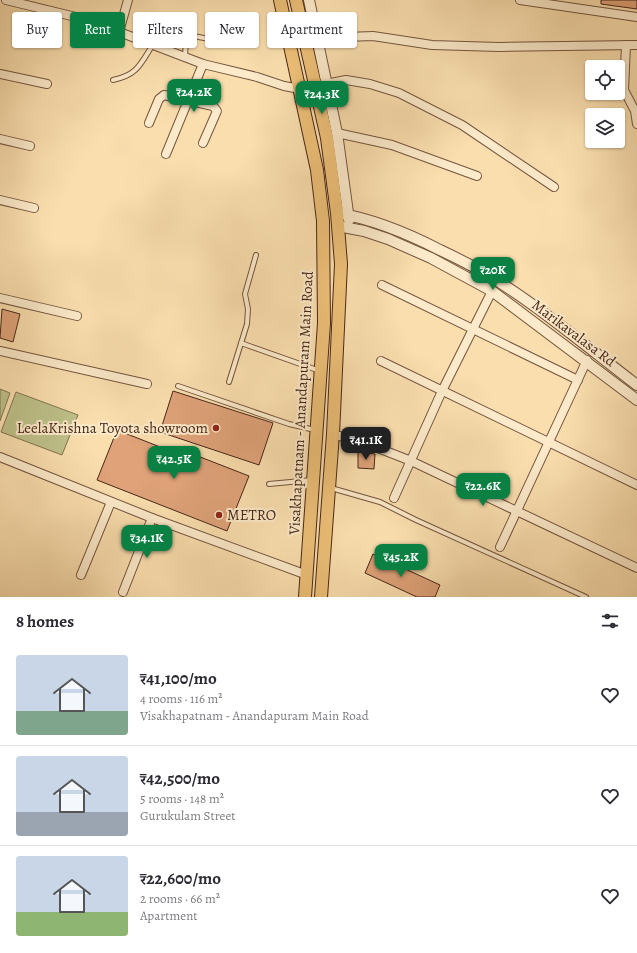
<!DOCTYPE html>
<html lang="en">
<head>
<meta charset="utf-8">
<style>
  :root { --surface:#fff; --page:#f2f2f3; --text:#2b2b33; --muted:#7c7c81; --line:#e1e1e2; --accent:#0b8043 }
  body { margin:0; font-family:Alegreya,serif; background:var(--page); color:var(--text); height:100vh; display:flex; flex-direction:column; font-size:15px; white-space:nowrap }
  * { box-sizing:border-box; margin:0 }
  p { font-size:13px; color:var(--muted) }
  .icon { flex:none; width:22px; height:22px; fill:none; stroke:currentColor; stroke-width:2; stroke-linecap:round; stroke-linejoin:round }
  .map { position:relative; height:597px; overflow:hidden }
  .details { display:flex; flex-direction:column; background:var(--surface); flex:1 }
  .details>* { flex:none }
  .guide { position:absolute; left:12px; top:12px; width:400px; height:36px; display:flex; gap:8px }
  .tools { position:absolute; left:585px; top:60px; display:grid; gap:8px }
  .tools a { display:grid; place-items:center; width:40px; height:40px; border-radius:4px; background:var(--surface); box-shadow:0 1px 3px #0004; font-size:20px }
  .price { position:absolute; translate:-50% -34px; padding:0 9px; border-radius:8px; background:var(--accent); color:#fff; font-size:13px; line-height:26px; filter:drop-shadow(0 1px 2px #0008) }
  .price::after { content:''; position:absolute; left:50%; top:24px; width:12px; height:9px; margin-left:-6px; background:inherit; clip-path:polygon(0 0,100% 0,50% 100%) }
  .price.active { background:#222; color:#fff }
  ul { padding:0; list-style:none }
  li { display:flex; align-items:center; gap:12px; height:100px; padding:0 16px }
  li+li { border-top:1px solid var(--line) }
  li span { display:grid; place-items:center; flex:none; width:112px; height:80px; border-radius:4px; color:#555 }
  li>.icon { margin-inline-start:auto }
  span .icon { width:48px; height:48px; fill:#fffc; stroke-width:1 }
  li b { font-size:17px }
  h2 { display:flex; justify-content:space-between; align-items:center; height:48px; padding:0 16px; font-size:17px }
  .pill { padding:0 14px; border-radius:4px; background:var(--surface); box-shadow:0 1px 3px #0004; font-size:14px; line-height:36px }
  .pill.active { background:var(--accent); color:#fff }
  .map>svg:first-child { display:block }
  .green { fill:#bec18a; stroke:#827452 }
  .building { fill:#dfa279; stroke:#472719 }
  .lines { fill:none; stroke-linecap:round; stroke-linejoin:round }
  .service-casing { stroke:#74553e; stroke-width:6 }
  .minor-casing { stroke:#74553e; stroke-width:10 }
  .tertiary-casing { stroke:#74553e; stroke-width:12 }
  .primary-casing { stroke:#472719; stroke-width:14 }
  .service { stroke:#fceaca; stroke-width:4 }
  .minor { stroke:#fceaca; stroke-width:8 }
  .tertiary { stroke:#fceaca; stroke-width:10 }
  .primary { stroke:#edbf77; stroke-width:12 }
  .poi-dot { fill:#8f2418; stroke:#fceaca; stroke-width:1.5 }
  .labels { text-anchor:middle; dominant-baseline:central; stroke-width:4; stroke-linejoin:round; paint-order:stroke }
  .street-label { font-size:15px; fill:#472719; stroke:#fceaca }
  .poi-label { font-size:15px; fill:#472719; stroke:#fceaca; text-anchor:end }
</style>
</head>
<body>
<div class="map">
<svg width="637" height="597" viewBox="0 0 637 597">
  <rect width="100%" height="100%" fill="#fadeae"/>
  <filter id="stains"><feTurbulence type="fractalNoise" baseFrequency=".005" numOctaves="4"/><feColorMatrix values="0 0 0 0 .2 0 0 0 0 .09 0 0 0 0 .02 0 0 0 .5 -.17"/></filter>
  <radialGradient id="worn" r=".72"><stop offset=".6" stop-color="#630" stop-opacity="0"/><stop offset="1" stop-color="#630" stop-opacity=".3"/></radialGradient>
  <g class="green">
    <polygon points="0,389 10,393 0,421"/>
    <polygon points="16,392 78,415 62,455 1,432"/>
  </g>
  <g class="building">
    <polygon points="601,0 637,0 637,9 601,4"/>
    <polygon points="2,309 20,314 13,342 0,338"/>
    <polygon points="173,391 273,423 259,465 160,432"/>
    <polygon points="117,430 188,458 190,453 249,476 227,531 97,480"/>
    <polygon points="358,452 375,454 374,469 358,468"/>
    <polygon points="373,554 440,585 435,597 417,597 365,573"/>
  </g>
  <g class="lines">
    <g class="service-casing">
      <g id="service">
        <polyline points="185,58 186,38 188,35 236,44"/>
        <path d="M113 80C137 75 140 65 152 46"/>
        <polyline points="241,343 320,371"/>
        <polyline points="229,382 247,324 248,309 245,294 256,255"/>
        <polyline points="178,386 289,424 315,430"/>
        <polyline points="269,484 312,480"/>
        <polyline points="331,488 380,502 416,520 586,597"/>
      </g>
    </g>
    <g class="minor-casing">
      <g id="minor">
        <polyline points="6,0 88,20 203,64 257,77 284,86 300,89 346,80 370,84 399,93 462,125 554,187"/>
        <polyline points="520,0 637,17"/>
        <polyline points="119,32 128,0"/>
        <polyline points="317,38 373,36 432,45 499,47 637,45"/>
        <polyline points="626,45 624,90 635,111 637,124"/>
        <polyline points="0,74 47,84"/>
        <polyline points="149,123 159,99 164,95 213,106 217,111 203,143"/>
        <polyline points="337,133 392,145 477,176"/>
        <polyline points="0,139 30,146"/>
        <polyline points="166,154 203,64"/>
        <polyline points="0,200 34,208"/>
        <polyline points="382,285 578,380"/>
        <polyline points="0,298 77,316"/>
        <polyline points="0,351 147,384"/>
        <polyline points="381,361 637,485"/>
        <polyline points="333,434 378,448 411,461 637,568"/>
        <polyline points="0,457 152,518 307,575"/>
        <polyline points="394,498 442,391 492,291"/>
        <polyline points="500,547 587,360"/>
        <polyline points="81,575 111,502"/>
        <polyline points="123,592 152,518"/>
      </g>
    </g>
    <g class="tertiary-casing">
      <g id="tertiary">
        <polyline points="309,0 337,133 349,220"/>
        <path d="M337 213C374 219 407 233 440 250 459 259 478 268 496 280 545 311 591 350 637 385"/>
        <polyline points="338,226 364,231 388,239 431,258 492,291 637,400"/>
      </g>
    </g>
    <g class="primary-casing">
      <g id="primary">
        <polyline points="280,0 317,170 323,221 324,323 305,597"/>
        <polyline points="296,0 327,138 337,213 341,264 333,434 321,597"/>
      </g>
    </g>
    <use href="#service" class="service"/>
    <use href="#minor" class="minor"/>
    <use href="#tertiary" class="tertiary"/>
    <use href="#primary" class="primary"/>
  </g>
  <g class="poi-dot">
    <circle cx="216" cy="428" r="4"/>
    <circle cx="219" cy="515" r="4"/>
  </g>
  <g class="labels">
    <g class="street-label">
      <text transform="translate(574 333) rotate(37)">Marikavalasa Rd</text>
      <text transform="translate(301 403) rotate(-87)">Visakhapatnam - Anandapuram Main Road</text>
    </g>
    <g class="poi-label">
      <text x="208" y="428">LeelaKrishna Toyota showroom</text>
      <text x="227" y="515" text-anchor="start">METRO</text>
    </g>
  </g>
  <rect width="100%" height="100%" filter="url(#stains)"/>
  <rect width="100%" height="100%" fill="url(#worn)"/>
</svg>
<div class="tools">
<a><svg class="icon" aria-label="locate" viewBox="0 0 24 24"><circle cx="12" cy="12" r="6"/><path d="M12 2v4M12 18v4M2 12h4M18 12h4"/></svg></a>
<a><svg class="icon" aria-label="layers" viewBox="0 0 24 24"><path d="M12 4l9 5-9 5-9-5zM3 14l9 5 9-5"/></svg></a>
</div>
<b class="price" style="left:194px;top:113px">₹24.2K</b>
<b class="price" style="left:322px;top:115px">₹24.3K</b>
<b class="price" style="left:493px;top:291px">₹20K</b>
<b class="price active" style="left:366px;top:461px">₹41.1K</b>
<b class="price" style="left:174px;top:480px">₹42.5K</b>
<b class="price" style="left:483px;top:507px">₹22.6K</b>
<b class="price" style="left:147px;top:559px">₹34.1K</b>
<b class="price" style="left:401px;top:578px">₹45.2K</b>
<div class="guide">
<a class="pill">Buy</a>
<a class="pill active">Rent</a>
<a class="pill">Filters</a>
<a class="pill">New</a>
<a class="pill">Apartment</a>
</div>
</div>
<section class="details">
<h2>8 homes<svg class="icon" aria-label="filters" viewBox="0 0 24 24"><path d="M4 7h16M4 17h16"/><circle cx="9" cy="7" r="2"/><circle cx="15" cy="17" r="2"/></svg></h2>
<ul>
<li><span style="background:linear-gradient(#c9d6e8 70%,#7fa58c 0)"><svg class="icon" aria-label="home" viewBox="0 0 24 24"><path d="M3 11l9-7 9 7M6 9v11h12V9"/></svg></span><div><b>₹41,100/mo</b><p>4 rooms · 116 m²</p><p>Visakhapatnam - Anandapuram Main Road</p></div><svg class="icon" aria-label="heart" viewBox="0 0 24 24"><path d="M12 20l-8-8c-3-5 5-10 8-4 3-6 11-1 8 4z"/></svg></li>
<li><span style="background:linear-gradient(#c9d6e8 70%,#9aa5b1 0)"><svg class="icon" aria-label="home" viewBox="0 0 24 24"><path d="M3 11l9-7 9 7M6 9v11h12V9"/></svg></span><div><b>₹42,500/mo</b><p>5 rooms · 148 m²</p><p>Gurukulam Street</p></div><svg class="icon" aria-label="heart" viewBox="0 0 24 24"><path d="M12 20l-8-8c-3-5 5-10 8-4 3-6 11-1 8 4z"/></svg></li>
<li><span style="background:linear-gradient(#c9d6e8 70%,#8fb573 0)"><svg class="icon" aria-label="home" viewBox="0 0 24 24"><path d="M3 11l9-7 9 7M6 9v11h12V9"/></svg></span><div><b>₹22,600/mo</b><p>2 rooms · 66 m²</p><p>Apartment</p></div><svg class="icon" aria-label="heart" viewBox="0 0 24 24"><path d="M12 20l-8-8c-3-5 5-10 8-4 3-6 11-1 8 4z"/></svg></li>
</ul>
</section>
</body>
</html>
